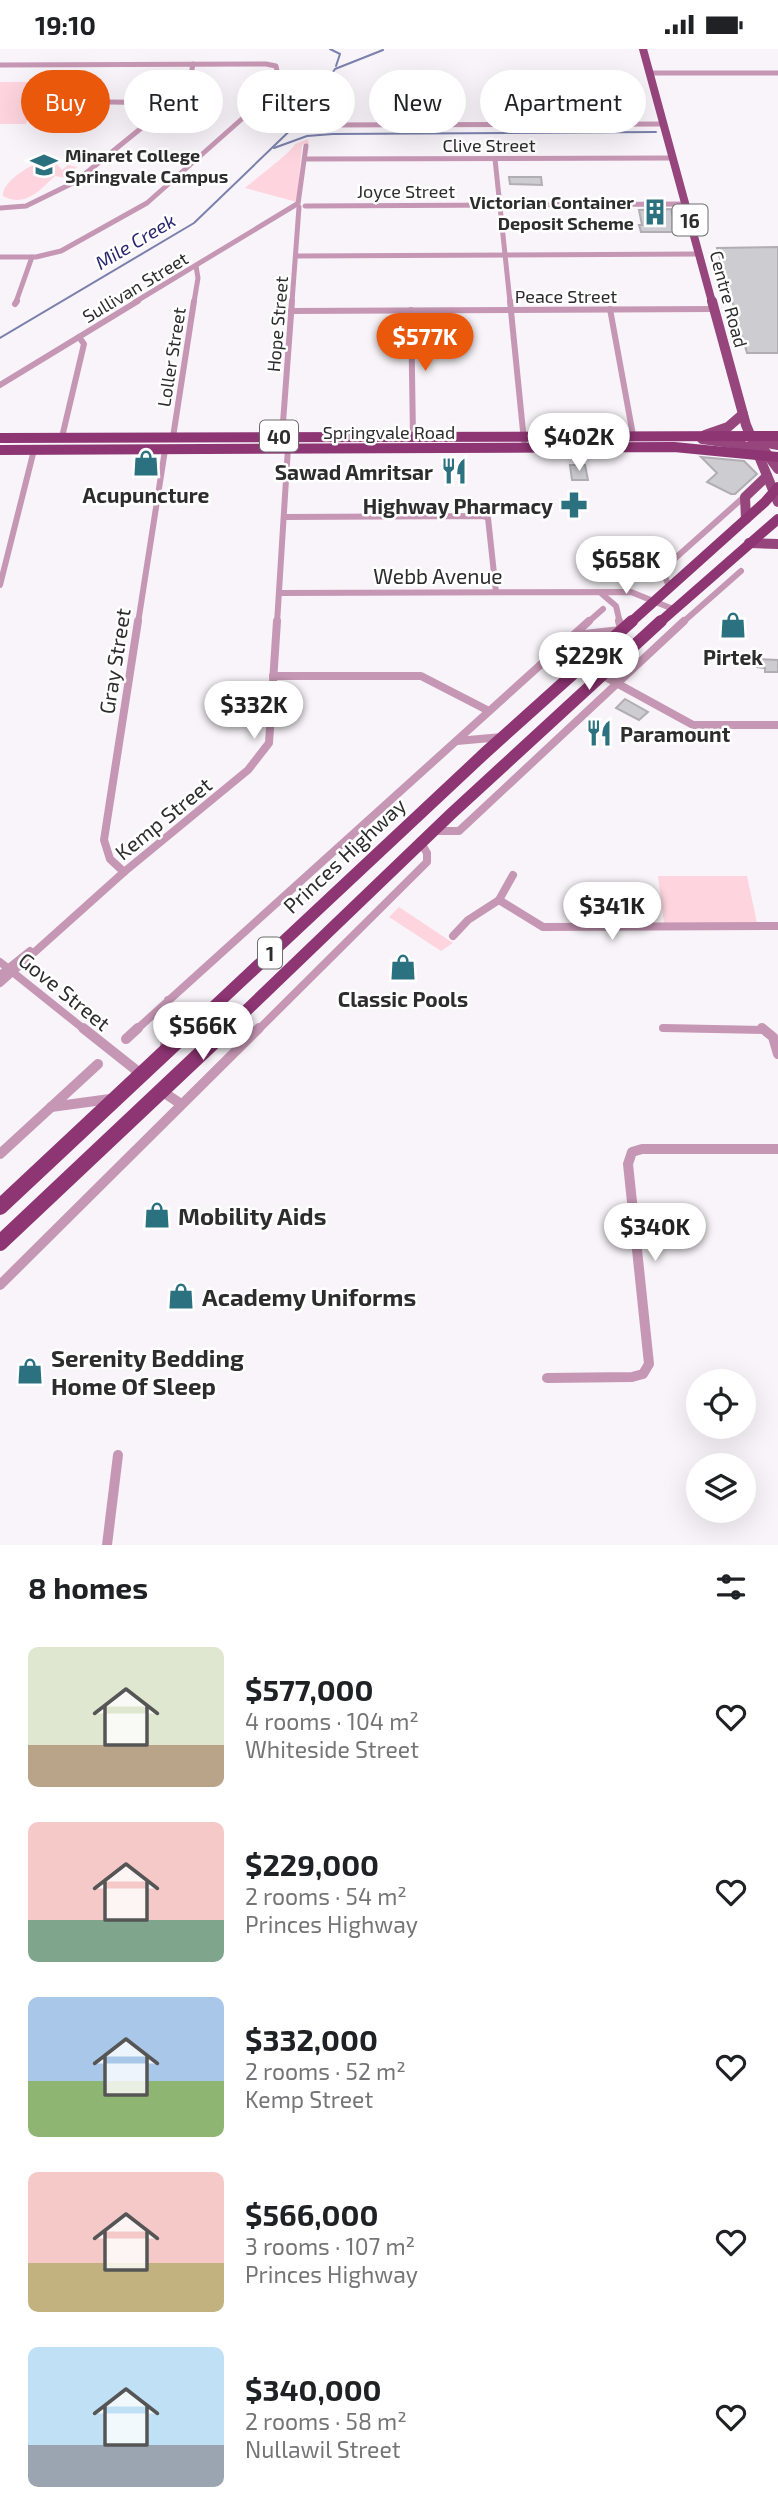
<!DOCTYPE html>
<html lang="en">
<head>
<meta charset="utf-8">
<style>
  :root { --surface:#fff; --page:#f2f2f2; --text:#202124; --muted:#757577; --accent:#ea580c }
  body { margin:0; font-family:"Exo 2",sans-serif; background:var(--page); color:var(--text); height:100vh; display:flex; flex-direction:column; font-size:26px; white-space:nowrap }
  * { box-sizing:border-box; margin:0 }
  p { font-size:23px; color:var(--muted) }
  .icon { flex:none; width:38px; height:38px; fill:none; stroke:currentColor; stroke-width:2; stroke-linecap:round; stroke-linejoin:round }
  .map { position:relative; height:1496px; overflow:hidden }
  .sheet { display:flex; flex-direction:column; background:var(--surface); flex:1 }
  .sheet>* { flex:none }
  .top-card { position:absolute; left:21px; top:21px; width:737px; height:63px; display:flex; gap:14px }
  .buttons { position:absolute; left:686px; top:1320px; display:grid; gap:14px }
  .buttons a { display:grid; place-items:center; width:70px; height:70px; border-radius:50%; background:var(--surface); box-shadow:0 7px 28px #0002; font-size:35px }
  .price { position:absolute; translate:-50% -60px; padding:0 16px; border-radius:24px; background:#fff; color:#222; font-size:23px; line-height:46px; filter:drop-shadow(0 2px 4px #0008) }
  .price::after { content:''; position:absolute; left:50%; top:42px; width:21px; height:16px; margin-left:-10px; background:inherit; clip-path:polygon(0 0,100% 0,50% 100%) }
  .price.on { background:var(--accent); color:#fff }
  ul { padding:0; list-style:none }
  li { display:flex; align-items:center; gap:21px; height:175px; padding:0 28px }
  li span { display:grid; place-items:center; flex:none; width:196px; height:140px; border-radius:10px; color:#555 }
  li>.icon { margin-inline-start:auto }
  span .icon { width:84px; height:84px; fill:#fffc; stroke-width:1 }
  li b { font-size:30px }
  h2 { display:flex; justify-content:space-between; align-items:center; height:84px; padding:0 28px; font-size:30px }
  .tag { padding:0 24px; border-radius:32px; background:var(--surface); box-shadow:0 7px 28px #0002; font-size:24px; line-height:63px }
  .tag.on { background:var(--accent); color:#fff }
  .status { display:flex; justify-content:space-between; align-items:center; height:49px; padding:0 35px; background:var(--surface); direction:ltr }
  .status svg { height:19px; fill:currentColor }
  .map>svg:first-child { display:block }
  .green { fill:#fed5df }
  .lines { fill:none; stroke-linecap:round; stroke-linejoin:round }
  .stream { stroke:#7b80ad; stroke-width:2 }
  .building { fill:#cdccd1; stroke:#b0aeb3; stroke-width:2 }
  .minor-far3 { stroke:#c697b4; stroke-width:5 }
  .minor-far2 { stroke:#c697b4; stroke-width:6 }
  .minor-far1 { stroke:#c697b4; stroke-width:8 }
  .minor { stroke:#c697b4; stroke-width:10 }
  .primary-far1 { stroke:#97467d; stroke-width:8 }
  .primary { stroke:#97467d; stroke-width:10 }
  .trunk-far2 { stroke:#8e3573; stroke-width:10 }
  .trunk-far1 { stroke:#8e3573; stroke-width:12 }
  .trunk { stroke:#8e3573; stroke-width:16 }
  .labels { text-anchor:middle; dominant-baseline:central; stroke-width:5; stroke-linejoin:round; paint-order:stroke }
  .far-street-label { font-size:18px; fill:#2e2d2e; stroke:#fff }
  .far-poi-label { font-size:18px; font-weight:bold; fill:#2e2d2e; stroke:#fff; text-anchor:start }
  .shield { fill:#fff; stroke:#6d6c6d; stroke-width:2 }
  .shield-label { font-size:19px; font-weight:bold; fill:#2e2d2e }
  .far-water-label { font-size:19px; font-style:italic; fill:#28276f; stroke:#fff }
  .poi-label { font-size:21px; font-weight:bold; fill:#2e2d2e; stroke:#fff }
  .street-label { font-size:21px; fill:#2e2d2e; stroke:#fff }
  .near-poi-label { font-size:24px; font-weight:bold; fill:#2e2d2e; stroke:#fff; text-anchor:start }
</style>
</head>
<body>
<div class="status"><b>19:10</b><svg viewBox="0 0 49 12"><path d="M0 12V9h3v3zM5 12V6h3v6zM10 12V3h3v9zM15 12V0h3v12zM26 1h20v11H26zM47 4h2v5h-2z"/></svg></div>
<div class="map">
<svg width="778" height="1496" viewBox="0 0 778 1496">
  <rect width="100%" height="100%" fill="#f8f4f9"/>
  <g class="green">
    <polygon points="0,33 40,33 26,75 0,75"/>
    <path d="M308 90 309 95 302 96 297 153 245 139C254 131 293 102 295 95Z"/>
    <path d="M41 113 57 115 62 121 68 116 77 118 65 129 55 127C40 141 25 159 3 147 1 134 29 116 41 113Z"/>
    <polygon points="658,827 747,827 757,874 664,874"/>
    <polygon points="399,858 453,894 441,902 389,868"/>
  </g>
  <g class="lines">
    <g class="stream">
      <polyline points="330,0 340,5 336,17"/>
      <polyline points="274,99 307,87 333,85 656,83"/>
      <polyline points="0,289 194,174 302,70 335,20 383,1"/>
    </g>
  </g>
  <g class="building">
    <polygon points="509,128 541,128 542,136 510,135"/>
    <polygon points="671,160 676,183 641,183 639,176 642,176 639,161"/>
    <polygon points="778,198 778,304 747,304 717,199"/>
    <polygon points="701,408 744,412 757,425 735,445 731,445 707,433 717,424"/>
    <polygon points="570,416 585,416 588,431 572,431"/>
    <polygon points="755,610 778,611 778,623 765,623 765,619 757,618"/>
    <polygon points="625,650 648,663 639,671 616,659"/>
  </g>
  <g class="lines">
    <g class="minor-far3">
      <polyline points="0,16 266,15 276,17 277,22 252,61 147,154 61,202 36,208 0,208"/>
      <polyline points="650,24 778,24"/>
      <polyline points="48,52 172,54"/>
      <polyline points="318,76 664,75"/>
      <polyline points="305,110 673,109"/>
      <polyline points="495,110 510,253"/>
      <polyline points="298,155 306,97"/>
      <polyline points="511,156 685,155"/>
      <polyline points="305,157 515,156"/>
      <polyline points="0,159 26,157 75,133 177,50 190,31 193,15"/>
      <polyline points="297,207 699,205"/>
      <polyline points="16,253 32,208"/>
      <polyline points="135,253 297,155"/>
      <polyline points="194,253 198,229 196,217"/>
      <polyline points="292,253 299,158"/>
    </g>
    <g class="minor-far2">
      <polyline points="510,252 524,392"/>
      <polyline points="15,255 17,252"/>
      <polyline points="610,260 633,386"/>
      <polyline points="411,261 413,387"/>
      <polyline points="291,262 714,260"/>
      <polyline points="0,336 138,252"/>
      <polyline points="282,387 292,252"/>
      <polyline points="62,388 84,295 79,288"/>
      <polyline points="173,388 194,252"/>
      <polyline points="284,468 483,467 488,469 496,543"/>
      <polyline points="0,536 34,401"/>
      <polyline points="669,537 662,521 745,447"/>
      <polyline points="279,544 631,543 673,560"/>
      <polyline points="602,545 616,557 620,574"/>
      <polyline points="138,574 165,401"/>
      <polyline points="277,574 288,399"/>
      <polyline points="587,574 603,560"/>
      <polyline points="682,574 741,522"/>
    </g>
    <g class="minor-far1">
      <polyline points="619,572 621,580"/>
      <polyline points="576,586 620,581"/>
      <polyline points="600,625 693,676 778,676"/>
      <polyline points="273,627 421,627 489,662"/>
      <polyline points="457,692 502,688"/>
      <polyline points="433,782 459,782 684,572"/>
      <polyline points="124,823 110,810 104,791 138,572"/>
      <polyline points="499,851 513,826"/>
      <polyline points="453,887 468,871 499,851 543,878 778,877"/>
      <polyline points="0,913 85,981"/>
      <polyline points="0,926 30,902"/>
      <polyline points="0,934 124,823 248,721 269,694 277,572"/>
      <polyline points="663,979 764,981"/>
      <polyline points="136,981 589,572"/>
      <polyline points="166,981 168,951"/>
      <polyline points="258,981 427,813 427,804 420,792"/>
    </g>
    <g class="minor">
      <polyline points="83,979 141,1025"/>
      <polyline points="762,979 773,988 778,1005"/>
      <polyline points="126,990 138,979"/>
      <polyline points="165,1001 166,979"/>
      <polyline points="160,1041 181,1055"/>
      <polyline points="51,1058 110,1050"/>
      <polyline points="0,1105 98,1015"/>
      <polyline points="0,1236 259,979"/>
      <polyline points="547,1329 632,1328 643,1325 649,1315 628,1115 632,1103 642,1100 778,1100"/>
      <polyline points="107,1496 118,1406"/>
    </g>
    <polyline class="primary-far1" points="643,0 712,253"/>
    <g class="primary">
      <polyline points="712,252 746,376 778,453"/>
      <polyline points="705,386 728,378 743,365"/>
      <polyline points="750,386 762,393 778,396"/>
      <polyline points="702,390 738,395 759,402"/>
      <polyline points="764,401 778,420"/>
      <polyline points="746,470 745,448 767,427"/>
      <polyline points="749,494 778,495"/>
    </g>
    <g class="trunk-far2">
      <polyline points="0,389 778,387"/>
      <polyline points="0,401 674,398 778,408"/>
      <polyline points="630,574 765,453 778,438"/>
      <polyline points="659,574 778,470"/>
    </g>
    <g class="trunk-far1">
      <polyline points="189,981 486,703 632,572"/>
      <polyline points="226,981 451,765 661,572"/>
    </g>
    <g class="trunk">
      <polyline points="0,1158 191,979"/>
      <polyline points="0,1194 228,979"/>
    </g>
  </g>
  <defs>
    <g id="school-bare" transform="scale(2.1)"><path d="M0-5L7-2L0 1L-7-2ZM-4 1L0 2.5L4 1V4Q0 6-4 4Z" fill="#2c7180" stroke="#fff" stroke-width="2.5" paint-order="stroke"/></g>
    <g id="building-bare" transform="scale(2.1)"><path d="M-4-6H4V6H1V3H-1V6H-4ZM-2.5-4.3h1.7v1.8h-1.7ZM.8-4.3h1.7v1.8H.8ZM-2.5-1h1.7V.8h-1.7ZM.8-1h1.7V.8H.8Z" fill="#2c7180" stroke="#fff" stroke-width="2.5" paint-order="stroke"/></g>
    <g id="shop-bare" transform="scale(2.1)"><path d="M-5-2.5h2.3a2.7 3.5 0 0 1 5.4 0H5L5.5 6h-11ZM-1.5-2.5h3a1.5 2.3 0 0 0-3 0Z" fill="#2c7180" stroke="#fff" stroke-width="2.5" paint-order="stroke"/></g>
    <g id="restaurant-bare" transform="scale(2.1)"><path d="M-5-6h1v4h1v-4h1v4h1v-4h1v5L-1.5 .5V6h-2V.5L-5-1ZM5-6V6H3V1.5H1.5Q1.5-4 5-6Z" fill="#2c7180" stroke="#fff" stroke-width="2.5" paint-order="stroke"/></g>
    <g id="pharmacy-bare" transform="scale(2.1)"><path d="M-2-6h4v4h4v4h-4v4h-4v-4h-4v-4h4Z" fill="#2c7180" stroke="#fff" stroke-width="2.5" paint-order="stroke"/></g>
  </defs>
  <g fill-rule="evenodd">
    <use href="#school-bare" x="44" y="116"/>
    <use href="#building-bare" x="655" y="163"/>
    <use href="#shop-bare" x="146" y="414"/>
    <use href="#restaurant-bare" x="454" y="422"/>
    <use href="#pharmacy-bare" x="574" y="456"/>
    <use href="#shop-bare" x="733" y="576"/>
    <use href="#restaurant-bare" x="599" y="684"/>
    <use href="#shop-bare" x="403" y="918"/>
    <use href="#shop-bare" x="157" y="1166"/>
    <use href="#shop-bare" x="181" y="1247"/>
    <use href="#shop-bare" x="30" y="1322"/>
  </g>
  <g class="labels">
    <g class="far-street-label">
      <text x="489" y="96">Clive Street</text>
      <text x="406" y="142">Joyce Street</text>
      <text transform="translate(135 238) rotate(-31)">Sullivan Street</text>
      <text x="566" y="247">Peace Street</text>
      <text transform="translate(729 250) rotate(75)">Centre Road</text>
      <text transform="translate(277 275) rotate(-85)">Hope Street</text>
      <text transform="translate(171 308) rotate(-81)">Loller Street</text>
      <text x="389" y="383">Springvale Road</text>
    </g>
    <g class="far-poi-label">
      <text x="65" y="106">Minaret College<tspan x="65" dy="21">Springvale Campus</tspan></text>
      <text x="634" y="153" text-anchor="end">Victorian Container<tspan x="634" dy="21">Deposit Scheme</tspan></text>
    </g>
    <g class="shield">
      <rect x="672.5" y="155.5" width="35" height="31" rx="5"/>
      <rect x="260" y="371.5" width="38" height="31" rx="5"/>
      <rect x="258" y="888.5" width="24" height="31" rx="5"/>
    </g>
    <g class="shield-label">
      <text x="690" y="171">16</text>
      <text x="279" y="387">40</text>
      <text x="270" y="904">1</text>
    </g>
    <g class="far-water-label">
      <text transform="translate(135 192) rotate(-31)">Mile Creek</text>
    </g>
    <g class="poi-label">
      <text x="433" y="422" text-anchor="end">Sawad Amritsar</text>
      <text x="146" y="445">Acupuncture</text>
      <text x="553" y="456" text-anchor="end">Highway Pharmacy</text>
      <text x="733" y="607">Pirtek</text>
      <text x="620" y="684" text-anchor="start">Paramount</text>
      <text x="403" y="949">Classic Pools</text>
    </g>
    <g class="street-label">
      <text x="438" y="526">Webb Avenue</text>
      <text transform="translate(114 612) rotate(-81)">Gray Street</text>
      <text transform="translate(163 769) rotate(-39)">Kemp Street</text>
      <text transform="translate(344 806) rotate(-43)">Princes Highway</text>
      <text transform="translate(65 942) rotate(39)">Gove Street</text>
    </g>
    <g class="near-poi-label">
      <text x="178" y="1166">Mobility Aids</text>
      <text x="202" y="1247">Academy Uniforms</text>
      <text x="51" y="1308">Serenity Bedding<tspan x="51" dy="28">Home Of Sleep</tspan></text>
    </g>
  </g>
</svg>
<div class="buttons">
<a><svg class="icon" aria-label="locate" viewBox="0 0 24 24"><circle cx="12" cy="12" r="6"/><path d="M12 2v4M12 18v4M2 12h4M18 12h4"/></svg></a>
<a><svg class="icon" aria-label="layers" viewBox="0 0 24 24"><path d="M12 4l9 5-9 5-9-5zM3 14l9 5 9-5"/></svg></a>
</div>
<b class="price on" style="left:425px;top:324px">$577K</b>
<b class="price" style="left:579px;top:424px">$402K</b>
<b class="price" style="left:626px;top:547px">$658K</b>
<b class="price" style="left:589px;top:643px">$229K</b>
<b class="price" style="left:254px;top:692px">$332K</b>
<b class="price" style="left:612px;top:893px">$341K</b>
<b class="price" style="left:203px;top:1013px">$566K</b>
<b class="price" style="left:655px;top:1214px">$340K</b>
<div class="top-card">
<a class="tag on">Buy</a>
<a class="tag">Rent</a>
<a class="tag">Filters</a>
<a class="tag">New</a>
<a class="tag">Apartment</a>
</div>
</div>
<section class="sheet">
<h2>8 homes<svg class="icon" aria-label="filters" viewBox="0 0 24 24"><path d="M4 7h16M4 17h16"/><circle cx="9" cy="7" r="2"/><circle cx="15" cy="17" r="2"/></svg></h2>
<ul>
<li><span style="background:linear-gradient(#dfe7d0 70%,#b9a48a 0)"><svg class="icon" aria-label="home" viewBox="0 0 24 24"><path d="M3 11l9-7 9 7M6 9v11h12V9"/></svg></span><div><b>$577,000</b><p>4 rooms · 104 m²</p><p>Whiteside Street</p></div><svg class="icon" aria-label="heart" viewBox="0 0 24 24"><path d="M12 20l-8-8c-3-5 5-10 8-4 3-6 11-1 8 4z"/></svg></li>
<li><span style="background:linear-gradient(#f6c9c9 70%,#7fa58c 0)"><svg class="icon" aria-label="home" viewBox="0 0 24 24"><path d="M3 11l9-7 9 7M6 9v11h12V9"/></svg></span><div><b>$229,000</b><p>2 rooms · 54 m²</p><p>Princes Highway</p></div><svg class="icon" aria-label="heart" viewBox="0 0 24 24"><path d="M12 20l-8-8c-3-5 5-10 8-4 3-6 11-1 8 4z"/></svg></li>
<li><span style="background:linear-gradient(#a9c7e8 60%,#8fb573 0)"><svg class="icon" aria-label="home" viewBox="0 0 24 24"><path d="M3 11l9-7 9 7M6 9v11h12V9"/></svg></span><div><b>$332,000</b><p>2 rooms · 52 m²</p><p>Kemp Street</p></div><svg class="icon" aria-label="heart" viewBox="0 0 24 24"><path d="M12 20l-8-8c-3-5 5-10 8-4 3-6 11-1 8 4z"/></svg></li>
<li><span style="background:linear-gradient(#f6c9c9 65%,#c2b280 0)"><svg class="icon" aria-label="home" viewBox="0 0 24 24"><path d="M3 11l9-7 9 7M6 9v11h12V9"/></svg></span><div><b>$566,000</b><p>3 rooms · 107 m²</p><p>Princes Highway</p></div><svg class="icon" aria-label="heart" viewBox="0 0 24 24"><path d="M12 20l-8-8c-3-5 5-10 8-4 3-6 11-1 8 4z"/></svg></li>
<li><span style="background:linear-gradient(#bfe0f5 70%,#9aa5b1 0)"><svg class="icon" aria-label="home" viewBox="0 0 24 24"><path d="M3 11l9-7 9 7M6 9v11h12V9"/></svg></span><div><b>$340,000</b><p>2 rooms · 58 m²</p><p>Nullawil Street</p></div><svg class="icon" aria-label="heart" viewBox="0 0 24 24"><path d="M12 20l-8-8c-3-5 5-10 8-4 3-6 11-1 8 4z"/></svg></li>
</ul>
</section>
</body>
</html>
